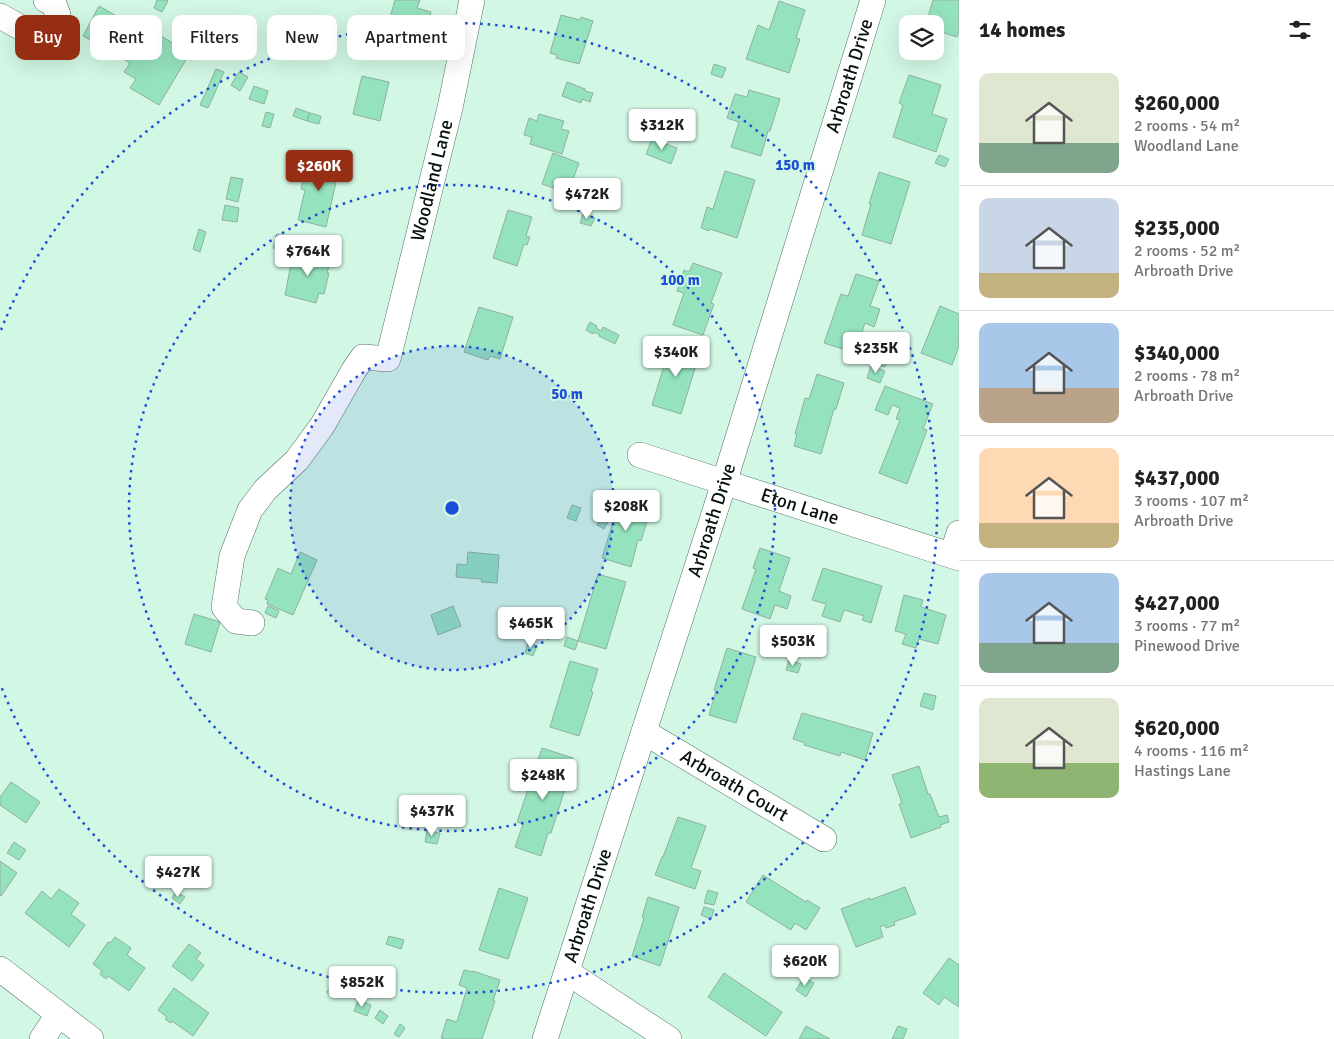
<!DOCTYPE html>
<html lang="en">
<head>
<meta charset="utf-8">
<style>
  :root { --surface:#fff; --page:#f6f6f6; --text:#202124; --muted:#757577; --line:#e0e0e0; --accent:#962e14 }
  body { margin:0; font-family:Signika,sans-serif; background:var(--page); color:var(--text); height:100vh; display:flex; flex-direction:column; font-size:19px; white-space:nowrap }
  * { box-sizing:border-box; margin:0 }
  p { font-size:16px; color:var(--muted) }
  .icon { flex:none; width:28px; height:28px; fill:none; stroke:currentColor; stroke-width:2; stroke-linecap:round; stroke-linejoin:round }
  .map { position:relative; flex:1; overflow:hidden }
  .details { display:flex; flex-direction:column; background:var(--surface); width:375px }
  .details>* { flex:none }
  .top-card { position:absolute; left:15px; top:15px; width:475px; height:45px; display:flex; gap:10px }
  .controls { position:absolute; left:899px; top:15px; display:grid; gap:10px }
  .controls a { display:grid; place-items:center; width:45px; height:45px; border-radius:10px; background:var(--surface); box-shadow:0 5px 20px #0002; font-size:25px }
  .price { position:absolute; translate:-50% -42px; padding:0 11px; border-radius:5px; background:#fff; color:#222; font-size:16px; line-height:32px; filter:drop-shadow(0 1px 2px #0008) }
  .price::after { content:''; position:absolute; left:50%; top:30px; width:15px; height:11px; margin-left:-8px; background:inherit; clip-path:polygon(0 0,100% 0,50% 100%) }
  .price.current { background:var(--accent); color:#fff }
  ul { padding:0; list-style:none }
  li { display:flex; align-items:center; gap:15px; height:125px; padding:0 20px }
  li+li { border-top:1px solid var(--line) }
  li span { display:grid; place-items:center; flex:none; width:140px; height:100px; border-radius:10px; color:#555 }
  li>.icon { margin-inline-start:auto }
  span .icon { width:60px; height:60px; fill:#fffc; stroke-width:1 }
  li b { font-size:21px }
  h2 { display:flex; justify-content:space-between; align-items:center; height:60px; padding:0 20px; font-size:21px }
  .pill { padding:0 18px; border-radius:10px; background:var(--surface); box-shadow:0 5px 20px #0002; font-size:18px; line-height:45px }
  .pill.current { background:var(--accent); color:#fff }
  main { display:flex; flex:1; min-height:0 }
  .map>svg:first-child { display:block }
  .building { fill:#95e2be; stroke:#8fb1a0 }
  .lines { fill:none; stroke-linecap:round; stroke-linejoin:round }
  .minor-casing { stroke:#507061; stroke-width:26 }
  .minor { stroke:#fff; stroke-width:25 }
  .ring { fill:none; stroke:#1d4ed8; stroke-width:2.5; stroke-dasharray:2.5 5 }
  .labels { text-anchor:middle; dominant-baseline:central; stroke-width:4; stroke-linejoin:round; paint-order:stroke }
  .street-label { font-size:19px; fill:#06130d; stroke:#d2f7e4 }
  .centre { fill:#1d4ed8; stroke:#d2f7e4; stroke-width:2.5 }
  .ring-label { font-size:15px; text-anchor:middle; font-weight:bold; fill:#1d4ed8; stroke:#d2f7e4; stroke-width:4; stroke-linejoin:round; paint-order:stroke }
</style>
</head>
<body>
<main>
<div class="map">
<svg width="959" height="1039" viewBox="0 0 959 1039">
  <rect width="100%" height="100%" fill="#d2f7e4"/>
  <g class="building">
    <polygon points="157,0 165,0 168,1 162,12 154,8"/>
    <polygon points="395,0 420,0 417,8 431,12 430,15 438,17 431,42 423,39 422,43 386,32"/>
    <polygon points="933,0 959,0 959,31 957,37 935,30 935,24 926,24"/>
    <polygon points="779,1 805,10 796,38 800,39 789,73 746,59 758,25 769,30"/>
    <polygon points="99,6 158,40 161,36 190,53 159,105 130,88 136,79 124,72 130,63 83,36"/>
    <polygon points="561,15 580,20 581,17 593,21 579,64 556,58 557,55 550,53"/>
    <polygon points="714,64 726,68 722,78 711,74"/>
    <polygon points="216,69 224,72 208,108 200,105"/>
    <polygon points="239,72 248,77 240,91 231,85"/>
    <polygon points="909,75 941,85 932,114 947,119 936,152 893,137 903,105 899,103"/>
    <polygon points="362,76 389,82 380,121 353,114"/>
    <polygon points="567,82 585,89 585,91 593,93 590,102 582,99 581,103 562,96"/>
    <polygon points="254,86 268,91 264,104 249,99"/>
    <polygon points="749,90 780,99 770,131 768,131 761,156 731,147 739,122 727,118 735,94 747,97"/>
    <polygon points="296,108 310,113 307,121 293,116"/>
    <polygon points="266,112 274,114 270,128 262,126"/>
    <polygon points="310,113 321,116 319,124 307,121"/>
    <polygon points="539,114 564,121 561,129 569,131 562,154 530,144 532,137 524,135 529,118 537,121"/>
    <polygon points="652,139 677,148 671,164 646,154"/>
    <polygon points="553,153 579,163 568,193 542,184"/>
    <polygon points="939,155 949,159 945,167 935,163"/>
    <polygon points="313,158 340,164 326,227 298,220 305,190 301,189 303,180 307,181"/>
    <polygon points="725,171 755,180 737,238 710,229 709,231 701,228 707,207 713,209"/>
    <polygon points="879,172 910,182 891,244 862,235 871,204 869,204"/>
    <polygon points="231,177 243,179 238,202 226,199"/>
    <polygon points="225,205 239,208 237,222 222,220"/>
    <polygon points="508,210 532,217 526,236 530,237 527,245 524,244 517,266 493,258"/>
    <polygon points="583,214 595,218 591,226 580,223"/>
    <polygon points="199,229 206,232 200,252 193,249"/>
    <polygon points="277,234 297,240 293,253 273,248"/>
    <polygon points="297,251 331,260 327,273 329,273 324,294 319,293 316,303 285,295 291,264 294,265"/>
    <polygon points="693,263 722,273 711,303 714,304 703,335 673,325 684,293 677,291 684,270 689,272"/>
    <polygon points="856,274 879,281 870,306 880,309 874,327 865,323 855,353 824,343 841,294 848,296"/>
    <polygon points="940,306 959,314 959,338 958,342 959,342 959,346 952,365 921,353"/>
    <polygon points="479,307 513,317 500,359 490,356 488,360 464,352"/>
    <polygon points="590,322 597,326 596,328 601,331 603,327 619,335 615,344 599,336 600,335 594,332 593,334 586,330"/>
    <polygon points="671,343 700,352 681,414 652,405"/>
    <polygon points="877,356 887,359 885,367 875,364"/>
    <polygon points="871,366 885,371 880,383 867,378"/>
    <polygon points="817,374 844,383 836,409 834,409 821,454 794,446 797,434 795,434 805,398 809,399"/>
    <polygon points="885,386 933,404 923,429 927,430 907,484 879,473 900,420 896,419 900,408 892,405 888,415 875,410"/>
    <polygon points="620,499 651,508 641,541 638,540 631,567 602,558"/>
    <polygon points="572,505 581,508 576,521 567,518"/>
    <polygon points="601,518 608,522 604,529 597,525"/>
    <polygon points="760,548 790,558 779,591 791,596 787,609 775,605 770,619 742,609 756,569 753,568"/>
    <polygon points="300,552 317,560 293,615 267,604 268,600 265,599 278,568 291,574"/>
    <polygon points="468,552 499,555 497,583 481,582 482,579 456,577 457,564 467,565"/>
    <polygon points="823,568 882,586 871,623 862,620 864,616 844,610 840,622 822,616 826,604 812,600"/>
    <polygon points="598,574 626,582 606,649 578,641"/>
    <polygon points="904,595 923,600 921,607 946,615 938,644 919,639 916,648 902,644 906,634 895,631"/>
    <polygon points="268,606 279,611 276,618 265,613"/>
    <polygon points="453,606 461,626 438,635 431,615"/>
    <polygon points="194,614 220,622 211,652 185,644"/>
    <polygon points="567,637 578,641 575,650 564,646"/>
    <polygon points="793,642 801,644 797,657 789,655"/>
    <polygon points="528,643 537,646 533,656 525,653"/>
    <polygon points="727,648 756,657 736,723 709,715 716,691 714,690"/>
    <polygon points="789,660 801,664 798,673 786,670"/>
    <polygon points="570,661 598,669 591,691 593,692 579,736 550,727"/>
    <polygon points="924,693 936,696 933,710 920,706"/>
    <polygon points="802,713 873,733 865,760 841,752 840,756 804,745 805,743 793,739"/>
    <polygon points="542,748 573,758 563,789 565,789 551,833 548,833 541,856 515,847 523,824 517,822"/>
    <polygon points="919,766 928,794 930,794 939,817 947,815 949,822 940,825 941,827 911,838 899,804 902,803 892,775"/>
    <polygon points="11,782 40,802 26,823 0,805 0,797"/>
    <polygon points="678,817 706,826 691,868 701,871 695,889 655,875 662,857 663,857"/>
    <polygon points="427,831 440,833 437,844 425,842"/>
    <polygon points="14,842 26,850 19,860 7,853"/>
    <polygon points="0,861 17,873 1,896 0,895"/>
    <polygon points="763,875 806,902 807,900 820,908 806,930 795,923 791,930 746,902"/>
    <polygon points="905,887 916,914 894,922 895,925 886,928 885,925 880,927 883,937 856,947 841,909 870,898 870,900"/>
    <polygon points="499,888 528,898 508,959 479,950"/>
    <polygon points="59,889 79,903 71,914 85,925 69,947 25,913 42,891 51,899"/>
    <polygon points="708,890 718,893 714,905 704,903"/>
    <polygon points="176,892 185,897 180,904 172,898"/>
    <polygon points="648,897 679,907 660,966 632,956 644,918 642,917"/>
    <polygon points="704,907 714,910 711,919 701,915"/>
    <polygon points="389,936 404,940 401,949 386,944"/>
    <polygon points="115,937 131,948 127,955 145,968 129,991 108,976 106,979 100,974 102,971 93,964 108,942 110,943"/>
    <polygon points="189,944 201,953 196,959 204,965 192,981 172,966"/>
    <polygon points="949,958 959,965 959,1007 944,997 939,1005 923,993"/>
    <polygon points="357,967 365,971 360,981 351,976"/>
    <polygon points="464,970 473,972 473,971 500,980 493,1001 495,1001 482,1039 445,1039 441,1038 447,1019 457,1022 467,988 459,985"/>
    <polygon points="724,973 782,1012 766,1036 708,997"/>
    <polygon points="804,977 814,983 806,997 796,990"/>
    <polygon points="333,984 340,989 334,997 327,992"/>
    <polygon points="362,986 369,990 364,999 357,995"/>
    <polygon points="174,988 209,1013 193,1036 172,1021 171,1023 165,1019 167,1017 158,1010"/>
    <polygon points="358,1000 371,1005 367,1016 354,1011"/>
    <polygon points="380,1010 388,1016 383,1024 375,1018"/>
    <polygon points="400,1024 405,1028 399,1037 394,1034"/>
    <polygon points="806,1026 830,1039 799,1039"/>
    <polygon points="898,1026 907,1029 903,1039 892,1039"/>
  </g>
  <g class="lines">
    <g class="minor-casing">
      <g id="minor">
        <polyline points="0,16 36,36 47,35 58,28 58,15 54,4 46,0"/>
        <path id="s1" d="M640 455 959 558"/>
        <polyline points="952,555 959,533"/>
        <path id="s2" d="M252 623 236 621 224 607 232 556 250 510 265 490 297 460 322 426 354 370 363 357 388 359 450 108 472 0"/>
        <path id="s3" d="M644 732 824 839"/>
        <polyline points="0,969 91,1039"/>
        <polyline points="567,972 669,1039"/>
        <polyline points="42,1039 58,1015"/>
        <path id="s4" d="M545 1039 724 483 873 0"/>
      </g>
    </g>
    <use href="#minor" class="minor"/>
  </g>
  <circle cx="452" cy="508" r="162" fill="#1d4ed8" fill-opacity=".12"/>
  <g class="ring">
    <circle cx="452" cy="508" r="162"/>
    <circle cx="452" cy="508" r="323"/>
    <path d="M1 330A485 485 0 1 1 1 686"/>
  </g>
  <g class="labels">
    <g class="street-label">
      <text stroke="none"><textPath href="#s4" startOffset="1010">Arbroath Drive</textPath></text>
      <text stroke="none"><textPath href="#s2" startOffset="536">Woodland Lane</textPath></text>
      <text stroke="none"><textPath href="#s1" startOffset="168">Eton Lane</textPath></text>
      <text stroke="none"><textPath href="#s4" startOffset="545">Arbroath Drive</textPath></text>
      <text stroke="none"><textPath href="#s3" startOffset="105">Arbroath Court</textPath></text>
      <text stroke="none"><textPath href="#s4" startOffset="140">Arbroath Drive</textPath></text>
    </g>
  </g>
  <circle cx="452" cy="508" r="8" class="centre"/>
  <g class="ring-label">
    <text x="795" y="170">150 m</text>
    <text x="680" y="285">100 m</text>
    <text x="567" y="399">50 m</text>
  </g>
</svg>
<div class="controls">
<a><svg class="icon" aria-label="layers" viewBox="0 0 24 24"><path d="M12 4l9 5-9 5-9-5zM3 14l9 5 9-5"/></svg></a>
</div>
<b class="price" style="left:662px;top:151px">$312K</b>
<b class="price current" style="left:319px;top:192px">$260K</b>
<b class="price" style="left:587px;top:220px">$472K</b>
<b class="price" style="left:308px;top:277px">$764K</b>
<b class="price" style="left:876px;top:374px">$235K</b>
<b class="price" style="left:676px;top:378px">$340K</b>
<b class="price" style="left:626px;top:532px">$208K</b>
<b class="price" style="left:531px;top:649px">$465K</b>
<b class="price" style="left:793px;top:667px">$503K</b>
<b class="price" style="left:543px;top:801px">$248K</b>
<b class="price" style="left:432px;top:837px">$437K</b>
<b class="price" style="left:178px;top:898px">$427K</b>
<b class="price" style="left:805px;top:987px">$620K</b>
<b class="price" style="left:362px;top:1008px">$852K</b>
<div class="top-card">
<a class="pill current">Buy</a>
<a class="pill">Rent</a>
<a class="pill">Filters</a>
<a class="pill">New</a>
<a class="pill">Apartment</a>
</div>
</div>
<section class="details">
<h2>14 homes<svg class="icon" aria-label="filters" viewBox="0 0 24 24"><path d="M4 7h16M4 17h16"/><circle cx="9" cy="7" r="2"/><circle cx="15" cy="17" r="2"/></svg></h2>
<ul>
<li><span style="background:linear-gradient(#dfe7d0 70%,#7fa58c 0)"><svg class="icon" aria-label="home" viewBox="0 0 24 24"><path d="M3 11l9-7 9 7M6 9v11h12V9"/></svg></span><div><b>$260,000</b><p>2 rooms · 54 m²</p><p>Woodland Lane</p></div></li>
<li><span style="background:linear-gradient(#c9d6e8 75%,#c2b280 0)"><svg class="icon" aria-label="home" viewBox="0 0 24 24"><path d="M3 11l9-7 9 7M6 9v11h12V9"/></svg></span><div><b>$235,000</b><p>2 rooms · 52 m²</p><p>Arbroath Drive</p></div></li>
<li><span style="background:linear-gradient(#a9c7e8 65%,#b9a48a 0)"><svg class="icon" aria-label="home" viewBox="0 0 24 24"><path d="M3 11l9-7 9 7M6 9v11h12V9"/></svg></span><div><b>$340,000</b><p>2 rooms · 78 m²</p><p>Arbroath Drive</p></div></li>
<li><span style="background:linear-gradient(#ffd9b3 75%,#c2b280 0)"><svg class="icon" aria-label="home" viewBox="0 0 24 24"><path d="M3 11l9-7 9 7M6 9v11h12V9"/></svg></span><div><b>$437,000</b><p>3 rooms · 107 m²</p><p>Arbroath Drive</p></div></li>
<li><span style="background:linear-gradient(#a9c7e8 70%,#7fa58c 0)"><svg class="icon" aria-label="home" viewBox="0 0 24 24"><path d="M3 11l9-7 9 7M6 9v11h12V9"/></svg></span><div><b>$427,000</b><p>3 rooms · 77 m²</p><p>Pinewood Drive</p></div></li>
<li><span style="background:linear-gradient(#dfe7d0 65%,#8fb573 0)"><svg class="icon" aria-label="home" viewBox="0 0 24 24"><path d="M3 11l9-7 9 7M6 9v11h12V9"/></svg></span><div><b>$620,000</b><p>4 rooms · 116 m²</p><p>Hastings Lane</p></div></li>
</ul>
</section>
</main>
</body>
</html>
